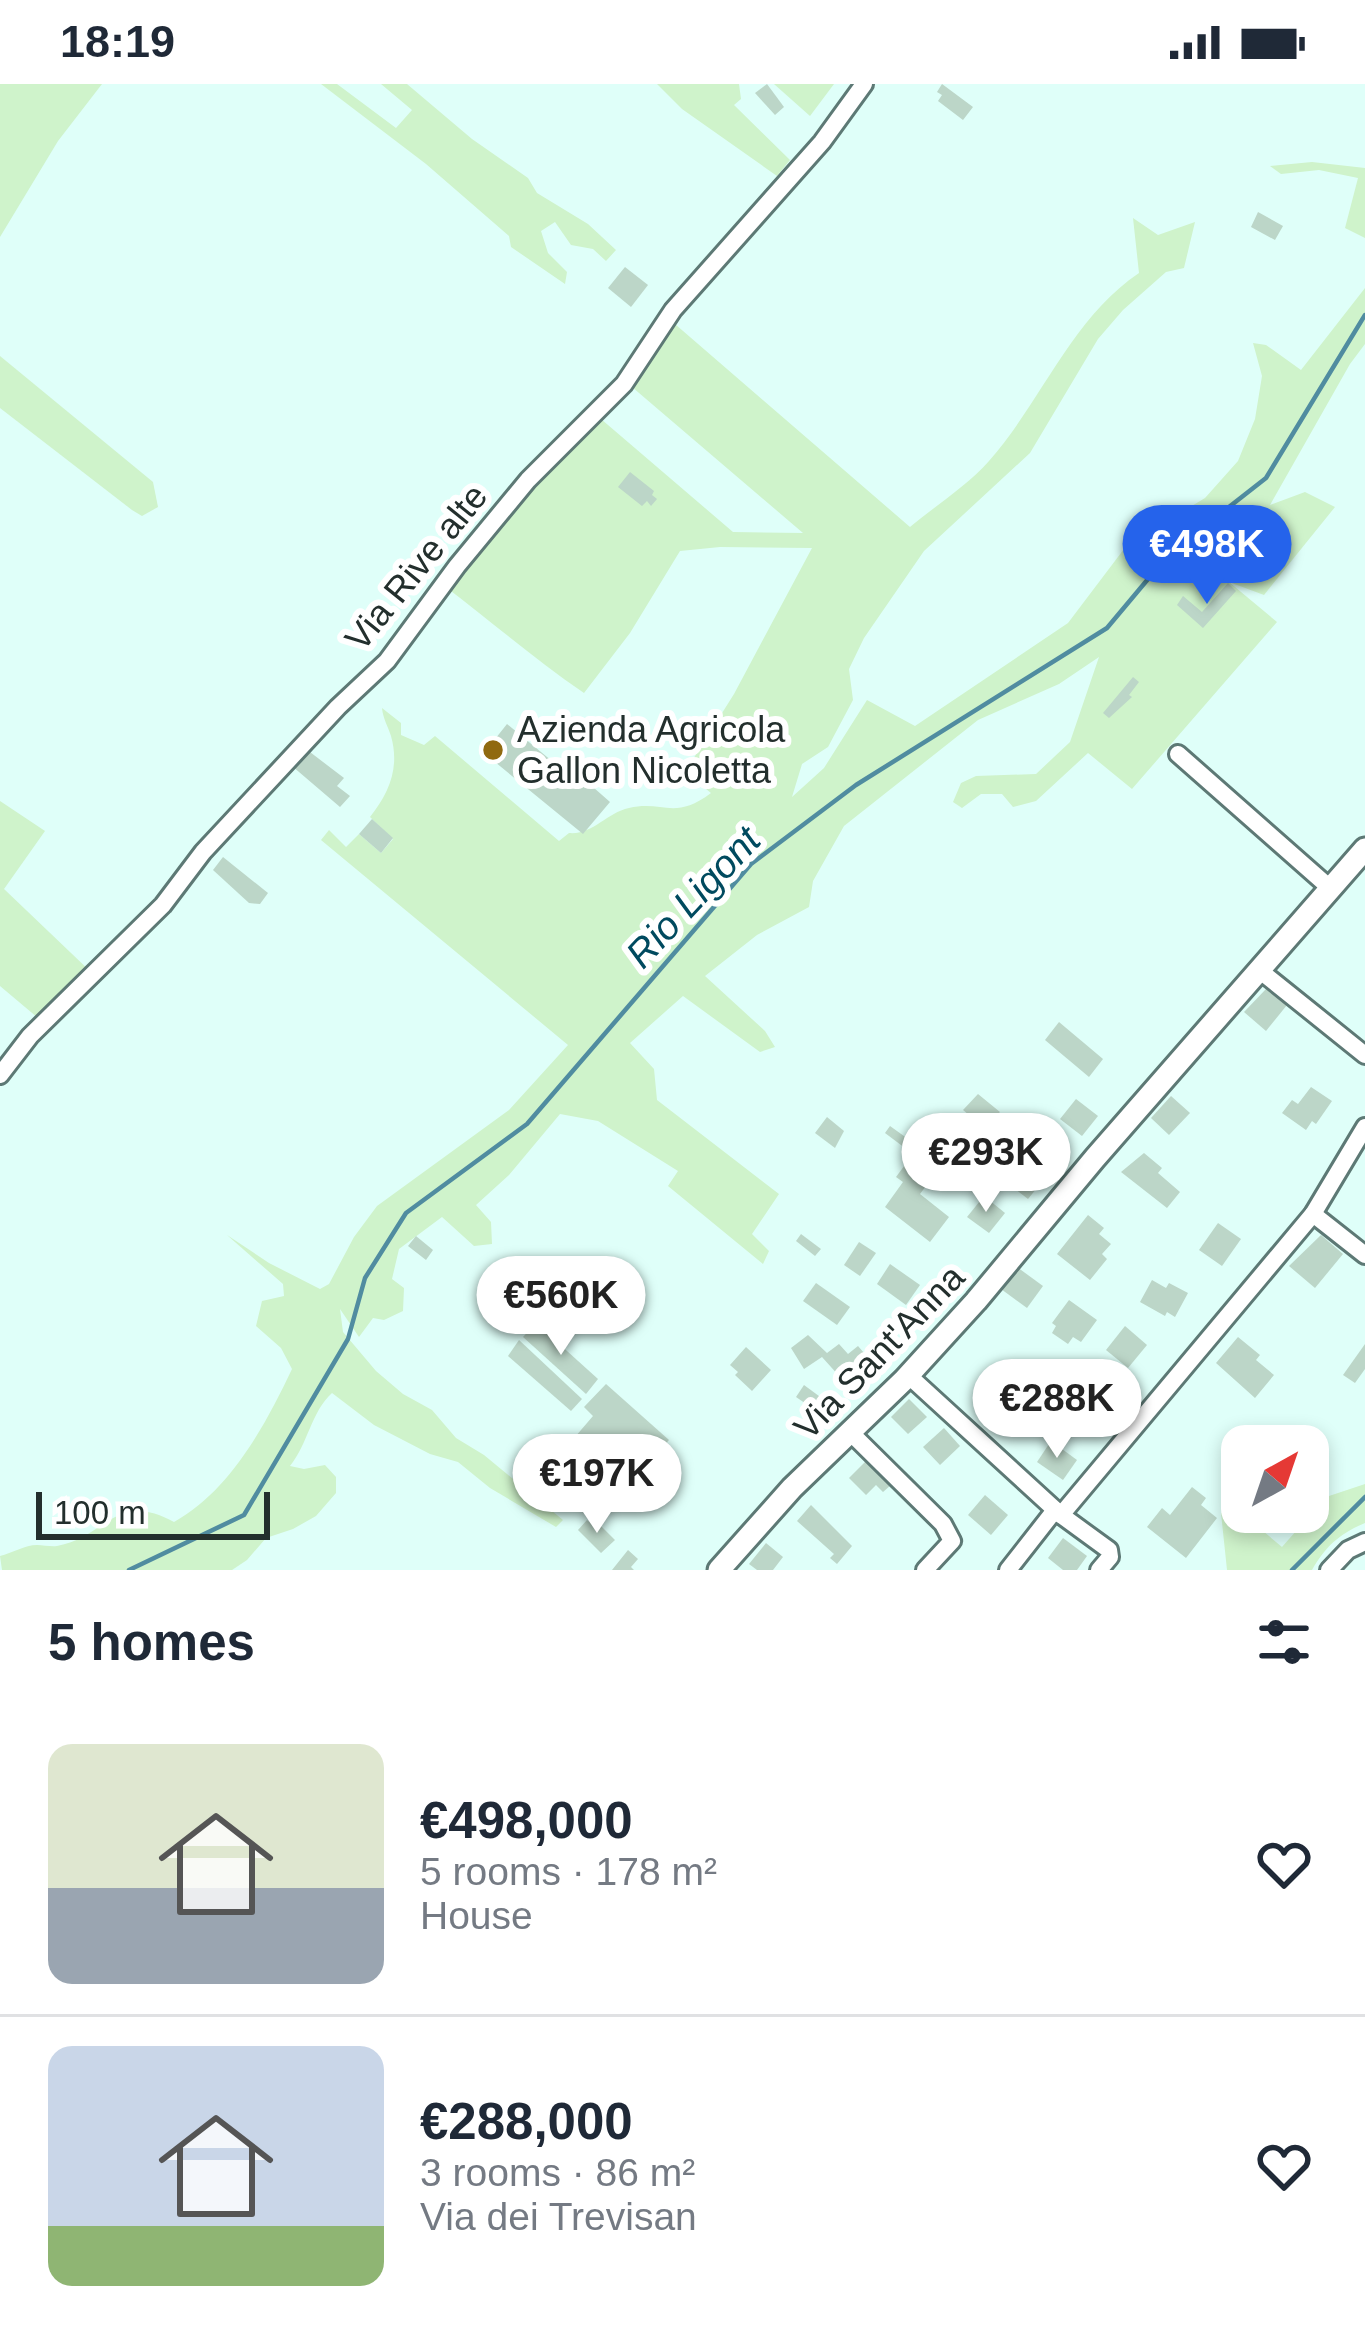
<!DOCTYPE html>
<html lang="en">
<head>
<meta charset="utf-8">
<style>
  :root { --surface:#fff; --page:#f6f6f7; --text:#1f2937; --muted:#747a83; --line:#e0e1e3; --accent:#2563eb }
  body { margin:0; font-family:Helvetica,sans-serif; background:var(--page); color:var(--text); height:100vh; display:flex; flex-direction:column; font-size:45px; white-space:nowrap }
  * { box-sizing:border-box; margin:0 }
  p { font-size:39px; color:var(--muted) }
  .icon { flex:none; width:66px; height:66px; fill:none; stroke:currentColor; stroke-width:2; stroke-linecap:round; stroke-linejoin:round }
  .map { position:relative; height:1486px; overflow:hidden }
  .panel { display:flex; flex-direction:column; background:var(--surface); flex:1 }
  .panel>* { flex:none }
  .needle { width:78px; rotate:40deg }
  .controls { position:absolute; left:1221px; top:1341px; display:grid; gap:24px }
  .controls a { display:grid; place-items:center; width:108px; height:108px; border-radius:24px; background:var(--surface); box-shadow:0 6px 18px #0003; font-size:60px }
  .scale { position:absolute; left:36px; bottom:30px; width:234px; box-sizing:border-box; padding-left:12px; border:6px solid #232f2d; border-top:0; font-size:33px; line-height:42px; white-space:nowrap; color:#232f2d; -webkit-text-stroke:9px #fff; paint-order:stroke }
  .price { position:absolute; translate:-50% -102px; padding:0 27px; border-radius:42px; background:#fff; color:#222; font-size:39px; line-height:78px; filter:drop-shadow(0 3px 6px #0008) }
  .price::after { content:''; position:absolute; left:50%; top:72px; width:36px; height:27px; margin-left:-18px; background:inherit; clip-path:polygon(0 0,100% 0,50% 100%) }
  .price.on { background:var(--accent); color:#fff }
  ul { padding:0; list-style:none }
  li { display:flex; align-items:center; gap:36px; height:300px; padding:0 48px }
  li+li { border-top:3px solid var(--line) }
  li span { display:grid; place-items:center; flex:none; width:336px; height:240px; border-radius:24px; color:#555 }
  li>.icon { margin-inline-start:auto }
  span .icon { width:144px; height:144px; fill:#fffc; stroke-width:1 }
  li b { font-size:51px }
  h2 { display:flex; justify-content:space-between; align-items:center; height:144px; padding:0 48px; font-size:51px }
  .status { display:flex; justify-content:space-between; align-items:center; height:84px; padding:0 60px; background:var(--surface); direction:ltr }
  .status svg { height:33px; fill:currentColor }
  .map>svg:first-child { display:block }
  .green { fill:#cff3cb }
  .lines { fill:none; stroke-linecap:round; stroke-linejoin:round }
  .stream { stroke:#508ca0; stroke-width:4.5 }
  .building { fill:#bcd6c8 }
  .minor-casing { stroke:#5d7975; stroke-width:22 }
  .major-casing { stroke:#5d7975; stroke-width:27 }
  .minor { stroke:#fff; stroke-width:16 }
  .major { stroke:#fff; stroke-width:21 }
  .poi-dot { fill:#90690f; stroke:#fff; stroke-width:4.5 }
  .labels { text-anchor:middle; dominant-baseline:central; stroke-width:12; stroke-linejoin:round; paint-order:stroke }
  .street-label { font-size:36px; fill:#232f2d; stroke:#fff }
  .poi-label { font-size:36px; fill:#232f2d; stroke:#fff; text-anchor:start }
  .water-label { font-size:39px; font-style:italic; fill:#004a5f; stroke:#fff }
</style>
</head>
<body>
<div class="status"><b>18:19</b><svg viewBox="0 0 49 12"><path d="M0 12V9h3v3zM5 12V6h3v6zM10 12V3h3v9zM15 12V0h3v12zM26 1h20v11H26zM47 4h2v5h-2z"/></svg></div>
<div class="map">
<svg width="1365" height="1486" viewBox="0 0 1365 1486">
  <rect width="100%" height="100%" fill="#dffff9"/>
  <g class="green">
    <polygon points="0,0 102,0 58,57 0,153"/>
    <polygon points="321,0 337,0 396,44 412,26 381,0 407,0 472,55 528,94 537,109 588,140 616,166 606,177 593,165 571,161 555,138 541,147 548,169 567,188 565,200 511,163 509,152 426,80"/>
    <polygon points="657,0 739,0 741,15 734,21 790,76 777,92 682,25"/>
    <polygon points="774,0 834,0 810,32"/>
    <polygon points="1312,78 1365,84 1365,154 1345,144 1358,94 1319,86 1281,90 1270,82"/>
    <path d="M1133 134 1158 151 1195 138 1184 184 1166 188 1123 226 1098 255 1030 369 924 467 864 554 849 585 853 616 828 663 802 680 792 713 824 684 867 616 915 642 1068 539 1127 461 1205 414 1238 377 1255 335 1262 292 1253 259 1266 261 1301 286 1365 204V260L1350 280 1270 421 1305 408 1335 423 1264 511 1229 498 1277 538 1132 705 1088 669 1036 717 1013 723 1002 710H981L962 724 953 718 961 699 976 692 1036 690 1070 658 1099 573 1059 600 978 636 844 742 813 797 809 823 757 851 705 892 765 947 775 963 760 968 683 912 630 959 654 985 657 1016 779 1110 752 1150 769 1167 763 1180 668 1102 678 1087 598 1037 560 1030 509 1091 476 1121 491 1138 492 1160 474 1162 442 1133 399 1165 392 1195 404 1204 403 1227 384 1236 373 1234 359 1253 340 1225 343 1248 376 1287 403 1310 432 1326 456 1354 484 1371 563 1436 556 1443 490 1404 458 1378 430 1370 374 1341 332 1309C311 1328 308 1360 290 1382L304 1385 325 1381 336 1393V1409L316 1432 293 1445 266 1454 247 1476 232 1486H2L0 1472C12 1469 25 1461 37 1461 43 1461 52 1463 57 1462 106 1453 116 1406 174 1438 230 1407 265 1342 292 1285L281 1264 256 1242 262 1217 284 1212 283 1200 227 1151 269 1179 320 1205 329 1200 354 1153 377 1122 509 1026 568 961 321 756 329 746 346 763 359 750 381 769 393 755 370 733C389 709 400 684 391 652 388 642 383 635 382 624L401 639V651L424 661 435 652 559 757 569 749C593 751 606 729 629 724 663 716 674 737 711 709L685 688 734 610 812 464 720 463 680 467 630 549 584 609C534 575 491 537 443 501L594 329 733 448 803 449 625 297 668 234 910 443C935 422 967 402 989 377 1042 317 1071 235 1139 189Z"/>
    <polygon points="0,272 153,398 158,423 142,432 132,426 0,324"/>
    <polygon points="0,717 45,747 4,805 93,890 44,939 0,902"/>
    <path d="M1365 1400V1439C1339 1450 1326 1462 1312 1486H1227L1221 1429 1244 1431 1282 1463 1326 1413Z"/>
  </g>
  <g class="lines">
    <g class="stream">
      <polyline points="129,1486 244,1431 348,1255 365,1194 406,1129 527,1040 751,780 856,701 1107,544 1169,470 1266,394 1365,231"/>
      <polyline points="1292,1486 1365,1413"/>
    </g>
  </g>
  <g class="building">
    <polygon points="767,0 784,23 775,31 755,9"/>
    <polygon points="942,0 973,23 963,36 938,17 942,11 937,8"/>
    <polygon points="1258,128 1283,142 1275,156 1251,143"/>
    <polygon points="625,183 648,201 631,223 608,204"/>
    <polygon points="630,388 654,407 652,411 657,415 651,422 647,417 642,422 618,403"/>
    <polygon points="1228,499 1236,507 1203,544 1177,521 1183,512 1202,528"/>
    <polygon points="1133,593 1139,598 1129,611 1132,613 1109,634 1103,629"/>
    <polygon points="507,640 581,701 585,696 610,718 583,750 484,669"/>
    <polygon points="306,665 344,694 337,702 350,712 340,723 292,682"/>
    <polygon points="372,735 393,754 381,769 359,750"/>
    <polygon points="223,773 268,809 260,820 249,819 213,786"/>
    <polygon points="1266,905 1287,921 1266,947 1244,928"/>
    <polygon points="1059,938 1103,975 1089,993 1045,956"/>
    <polygon points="1311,1003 1332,1017 1316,1040 1312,1037 1306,1046 1282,1029 1292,1016 1298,1020"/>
    <polygon points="978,1010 1000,1028 996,1032 1022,1055 1012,1067 963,1026"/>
    <polygon points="1171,1012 1190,1029 1169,1051 1151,1034"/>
    <polygon points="1076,1015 1098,1032 1082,1052 1060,1035"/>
    <polygon points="827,1033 844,1047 835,1064 815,1049"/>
    <polygon points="890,1042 922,1065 917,1073 938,1086 920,1110 949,1133 930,1158 885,1123 903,1098 896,1093 913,1070 885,1049"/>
    <polygon points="1144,1069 1162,1084 1158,1089 1180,1108 1167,1124 1121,1088"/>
    <polygon points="1006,1077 1041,1099 1028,1115 996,1090"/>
    <polygon points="984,1112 1005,1129 989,1149 967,1133"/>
    <polygon points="1088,1131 1104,1144 1099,1150 1111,1160 1102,1170 1107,1175 1090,1196 1057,1170"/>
    <polygon points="1218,1139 1241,1155 1222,1182 1199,1166"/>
    <polygon points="801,1150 821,1165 815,1172 796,1157"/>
    <polygon points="1321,1151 1343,1170 1315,1204 1289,1182"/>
    <polygon points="416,1152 433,1166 426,1176 408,1162"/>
    <polygon points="859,1158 876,1169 860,1192 844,1181"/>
    <polygon points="890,1180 920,1201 906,1221 877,1200"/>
    <polygon points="1017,1183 1043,1202 1027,1224 1001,1205"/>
    <polygon points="1152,1196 1166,1204 1169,1199 1188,1209 1175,1233 1167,1228 1165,1232 1140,1218"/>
    <polygon points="816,1199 850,1223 837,1241 803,1217"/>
    <polygon points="1069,1216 1097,1236 1081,1258 1073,1253 1068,1260 1052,1249 1056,1242 1052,1239"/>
    <polygon points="536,1239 598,1295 586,1310 523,1253"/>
    <polygon points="1125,1242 1147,1261 1128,1284 1106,1266"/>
    <polygon points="808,1251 827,1269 839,1260 848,1270 858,1262 864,1269 873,1262 888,1282 867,1299 854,1282 840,1293 822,1273 804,1285 791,1264"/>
    <polygon points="1238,1253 1260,1271 1256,1276 1274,1291 1255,1314 1216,1279"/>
    <polygon points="519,1256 582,1315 571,1327 508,1272"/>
    <polygon points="1365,1260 1365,1285 1355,1299 1343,1291"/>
    <polygon points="746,1263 771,1286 752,1307 735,1291 738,1288 730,1281"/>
    <polygon points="992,1292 1011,1305 1006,1311 1021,1321 1017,1326 1024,1330 1014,1345 975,1316"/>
    <polygon points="606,1300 669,1356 623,1408 569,1360 593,1332 584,1323"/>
    <polygon points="804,1301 823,1315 815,1326 796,1313"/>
    <polygon points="909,1315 927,1333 908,1350 891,1333"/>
    <polygon points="1092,1315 1113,1330 1101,1348 1079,1332"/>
    <polygon points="944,1344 960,1362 940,1381 923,1363"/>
    <polygon points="1051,1357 1077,1376 1063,1396 1037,1378"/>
    <polygon points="867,1376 891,1401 883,1408 876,1401 866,1411 849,1394"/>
    <polygon points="1192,1403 1206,1414 1201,1421 1217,1434 1186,1474 1147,1443 1162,1424 1170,1431"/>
    <polygon points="985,1411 1008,1431 991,1451 968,1431"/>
    <polygon points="811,1421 852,1462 837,1480 830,1474 834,1470 797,1437"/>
    <polygon points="587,1436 596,1444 600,1441 615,1456 601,1469 578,1446"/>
    <polygon points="1063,1454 1087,1472 1077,1486 1063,1486 1048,1474"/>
    <polygon points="766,1459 783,1473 773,1486 757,1486 749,1480"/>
    <polygon points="628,1466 638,1475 631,1483 634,1486 612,1486"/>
  </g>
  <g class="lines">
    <g class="minor-casing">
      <g id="minor">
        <polyline points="1178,670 1330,804"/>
        <polyline points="1258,885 1365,971"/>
        <polyline points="0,991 30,952 163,821 203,768 338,623 387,577 457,482 528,396 624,300 673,226 822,58 864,0"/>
        <polyline points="1313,1130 1365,1171"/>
        <polyline points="908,1291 1061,1431 1313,1130 1365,1043"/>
        <polyline points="850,1348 943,1440 952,1457 925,1486"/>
        <polyline points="1061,1431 1109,1466 1110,1473 1099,1486"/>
        <polyline points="1008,1486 1055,1426"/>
        <polyline points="1329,1486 1348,1466 1365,1458"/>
      </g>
    </g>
    <g class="major-casing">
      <polyline id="major" points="719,1486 792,1404 904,1296 976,1217 1095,1074 1365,765"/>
    </g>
    <use href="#minor" class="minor"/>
    <use href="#major" class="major"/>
  </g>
  <circle class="poi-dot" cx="493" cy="666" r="12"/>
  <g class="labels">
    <g class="street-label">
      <text transform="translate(416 483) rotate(-51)">Via Rive alte</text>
      <text transform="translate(879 1268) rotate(-46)">Via Sant'Anna</text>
    </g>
    <g class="poi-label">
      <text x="517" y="645">Azienda Agricola<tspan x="517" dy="41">Gallon Nicoletta</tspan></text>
    </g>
    <g class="water-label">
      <text transform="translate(693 813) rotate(-47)">Rio Ligont</text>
    </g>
  </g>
</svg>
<div class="controls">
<a><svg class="needle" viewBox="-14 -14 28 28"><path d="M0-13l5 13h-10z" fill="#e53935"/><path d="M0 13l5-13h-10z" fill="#747a83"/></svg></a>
</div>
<div class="scale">100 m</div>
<b class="price on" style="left:1207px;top:523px">€498K</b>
<b class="price" style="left:986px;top:1131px">€293K</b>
<b class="price" style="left:561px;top:1274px">€560K</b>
<b class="price" style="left:1057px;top:1377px">€288K</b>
<b class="price" style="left:597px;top:1452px">€197K</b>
</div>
<section class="panel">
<h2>5 homes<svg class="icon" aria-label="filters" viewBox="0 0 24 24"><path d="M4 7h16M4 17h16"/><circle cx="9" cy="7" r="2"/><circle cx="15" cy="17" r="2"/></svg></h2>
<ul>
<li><span style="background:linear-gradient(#dfe7d0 60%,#9aa5b1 0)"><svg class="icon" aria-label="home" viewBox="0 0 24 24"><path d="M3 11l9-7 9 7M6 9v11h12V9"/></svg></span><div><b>€498,000</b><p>5 rooms · 178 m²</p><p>House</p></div><svg class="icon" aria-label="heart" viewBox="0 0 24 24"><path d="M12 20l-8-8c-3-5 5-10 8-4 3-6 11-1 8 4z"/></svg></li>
<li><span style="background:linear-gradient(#c9d6e8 75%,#8fb573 0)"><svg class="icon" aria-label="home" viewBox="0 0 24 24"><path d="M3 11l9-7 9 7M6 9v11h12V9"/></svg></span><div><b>€288,000</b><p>3 rooms · 86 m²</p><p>Via dei Trevisan</p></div><svg class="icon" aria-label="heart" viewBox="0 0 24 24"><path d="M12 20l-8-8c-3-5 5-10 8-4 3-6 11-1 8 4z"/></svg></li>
</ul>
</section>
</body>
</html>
